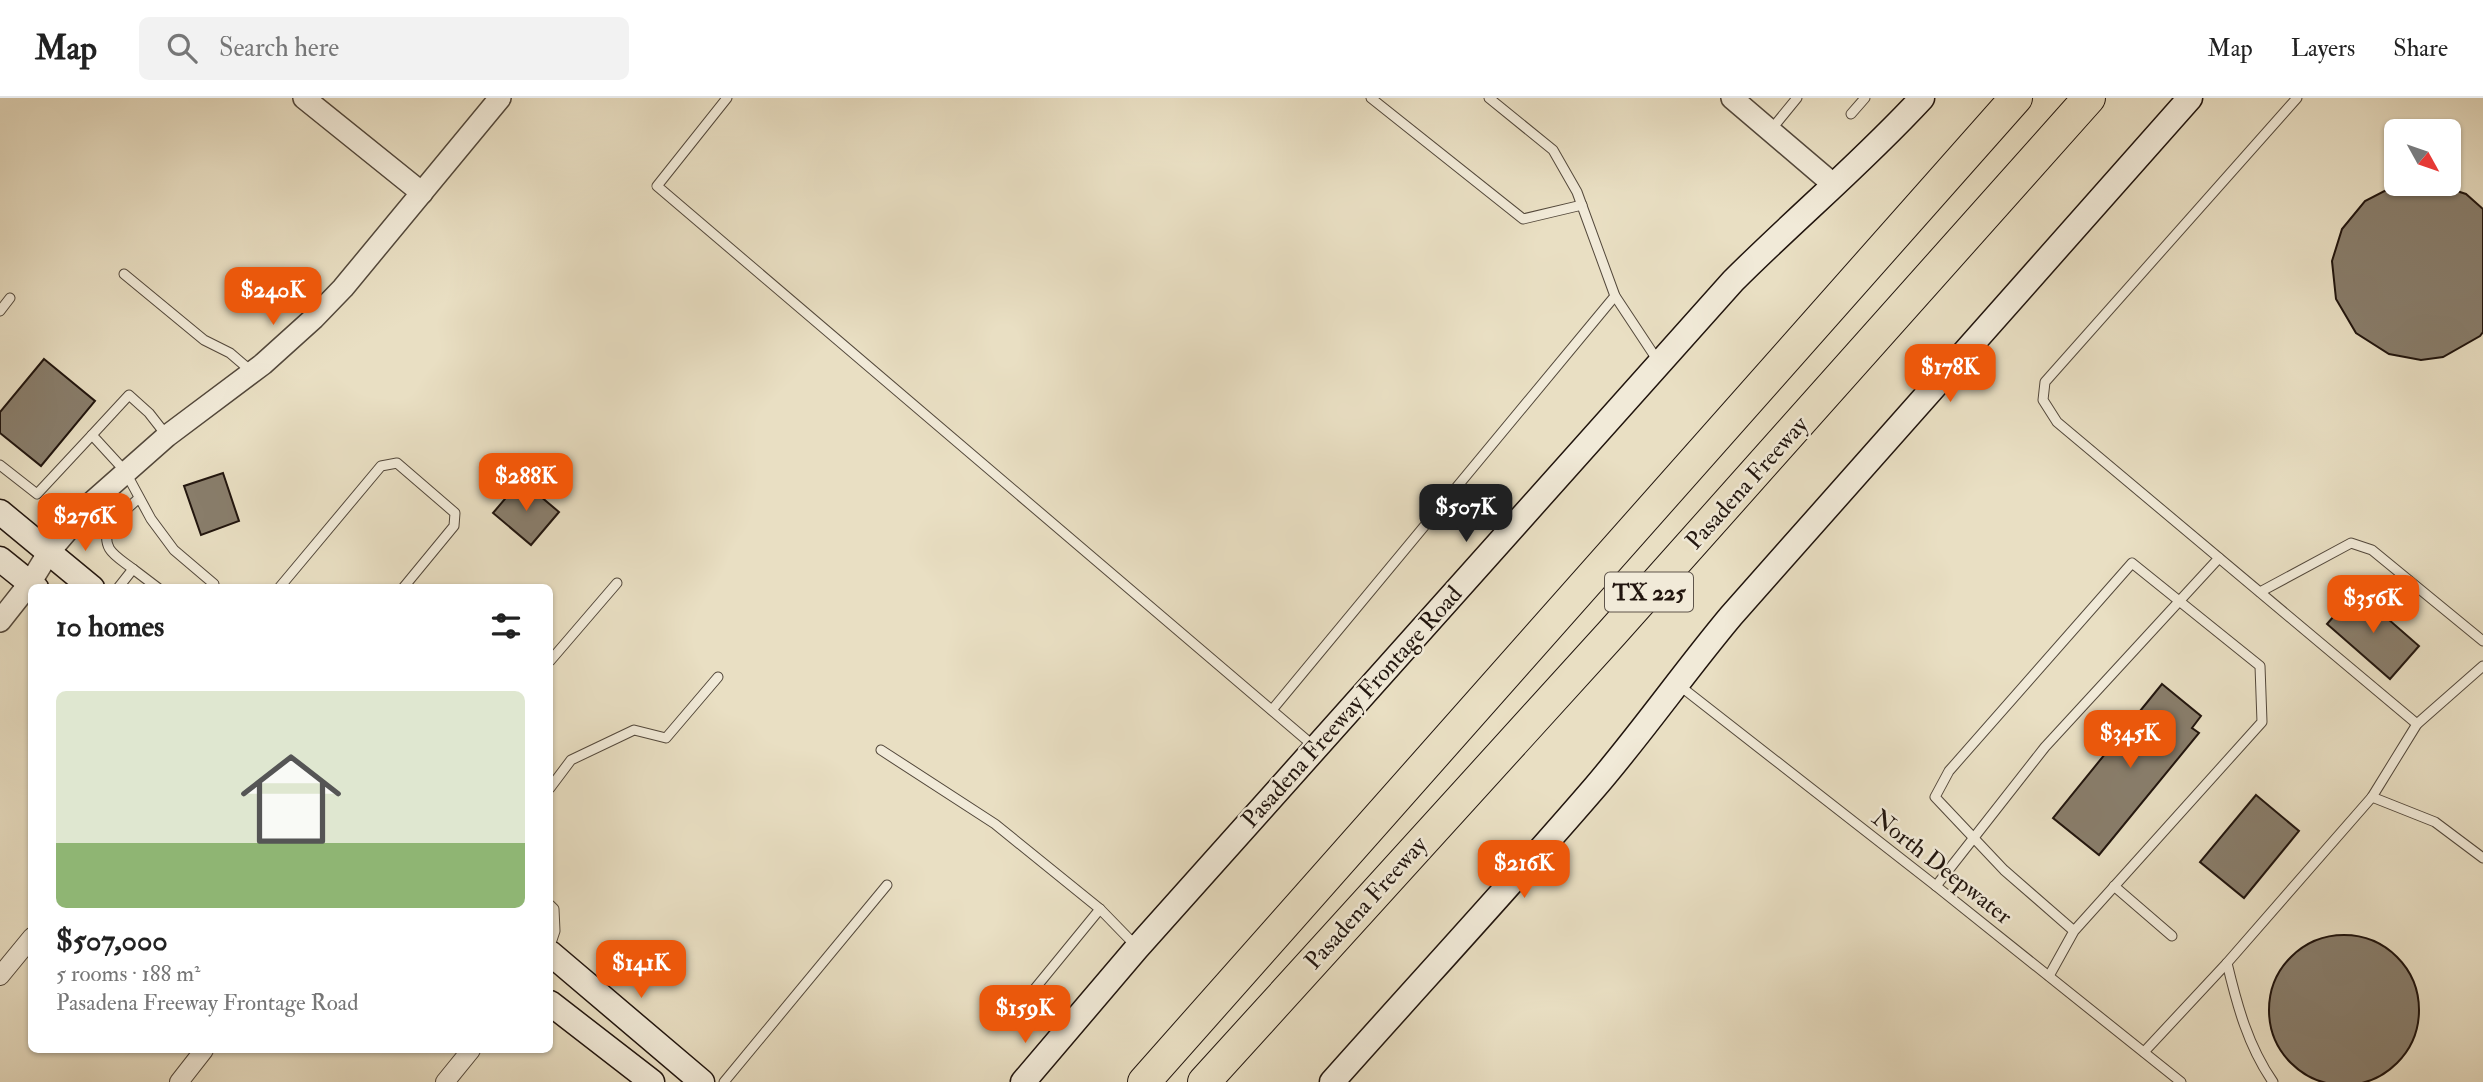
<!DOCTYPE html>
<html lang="en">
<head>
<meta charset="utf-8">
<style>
  :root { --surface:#fff; --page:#f2f2f2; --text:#222; --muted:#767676; --line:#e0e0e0; --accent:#ea580c }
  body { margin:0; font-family:"IM FELL Double Pica",serif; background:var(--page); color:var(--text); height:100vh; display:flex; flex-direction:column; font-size:26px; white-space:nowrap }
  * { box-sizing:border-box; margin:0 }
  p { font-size:23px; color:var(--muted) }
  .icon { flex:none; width:38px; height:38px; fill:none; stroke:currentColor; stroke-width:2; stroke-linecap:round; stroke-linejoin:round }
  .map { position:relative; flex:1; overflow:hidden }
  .details { position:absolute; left:28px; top:486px; width:525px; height:469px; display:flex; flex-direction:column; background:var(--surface); border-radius:10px; box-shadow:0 2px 5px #0004 }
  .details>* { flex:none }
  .needle { width:46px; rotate:130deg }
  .buttons { position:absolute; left:2384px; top:21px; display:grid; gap:14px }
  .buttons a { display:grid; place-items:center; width:77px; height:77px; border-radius:10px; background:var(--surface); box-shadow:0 2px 5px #0004; font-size:35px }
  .price { position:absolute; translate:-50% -60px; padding:0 16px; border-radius:14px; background:var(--accent); color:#fff; font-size:23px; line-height:46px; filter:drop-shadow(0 2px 4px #0008) }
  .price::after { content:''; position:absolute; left:50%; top:42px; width:21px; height:16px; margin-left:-10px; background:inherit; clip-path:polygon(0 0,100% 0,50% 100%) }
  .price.selected { background:#222; color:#fff }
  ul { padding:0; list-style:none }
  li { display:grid; align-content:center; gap:14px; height:371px; padding:0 28px }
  li span { display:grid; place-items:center; height:217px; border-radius:10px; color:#555 }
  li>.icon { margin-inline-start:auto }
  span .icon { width:126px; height:126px; fill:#fffc; stroke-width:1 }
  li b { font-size:30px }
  h2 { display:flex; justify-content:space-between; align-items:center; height:84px; padding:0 28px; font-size:30px }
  header { display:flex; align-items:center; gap:42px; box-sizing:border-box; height:98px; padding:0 35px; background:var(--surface); border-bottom:2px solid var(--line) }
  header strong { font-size:33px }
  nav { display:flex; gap:38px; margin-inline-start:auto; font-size:24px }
  .search { width:490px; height:63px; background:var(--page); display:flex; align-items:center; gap:18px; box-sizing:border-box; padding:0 24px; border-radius:10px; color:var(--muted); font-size:26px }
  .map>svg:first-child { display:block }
  .building { fill:#897e6c; stroke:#21150e; stroke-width:2 }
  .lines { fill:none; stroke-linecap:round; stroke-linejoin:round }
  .service-casing { stroke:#53483b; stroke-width:11 }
  .minor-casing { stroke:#53483b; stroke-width:20 }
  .tertiary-casing { stroke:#53483b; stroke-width:24 }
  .secondary-casing { stroke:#21150e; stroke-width:27 }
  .motorway-casing { stroke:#21150e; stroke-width:34 }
  .service { stroke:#f1ead8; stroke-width:9 }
  .minor { stroke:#f1ead8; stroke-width:18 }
  .tertiary { stroke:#f1ead8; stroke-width:21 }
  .secondary { stroke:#f1ead8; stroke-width:24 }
  .motorway { stroke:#e9dfc3; stroke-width:32 }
  .labels { text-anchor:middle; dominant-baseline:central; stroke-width:5; stroke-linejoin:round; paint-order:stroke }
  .shield { fill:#f1ead8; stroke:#5f554b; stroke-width:2 }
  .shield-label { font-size:23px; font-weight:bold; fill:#21150e }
  .street-label { font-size:24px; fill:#21150e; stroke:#f1ead8 }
</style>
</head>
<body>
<header>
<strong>Map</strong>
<div class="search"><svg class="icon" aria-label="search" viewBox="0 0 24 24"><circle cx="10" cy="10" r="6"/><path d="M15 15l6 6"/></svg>Search here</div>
<nav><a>Map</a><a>Layers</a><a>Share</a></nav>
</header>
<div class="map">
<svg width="2483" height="984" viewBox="0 0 2483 984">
  <rect width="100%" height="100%" fill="#e9dfc3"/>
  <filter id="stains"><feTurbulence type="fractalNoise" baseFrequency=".00286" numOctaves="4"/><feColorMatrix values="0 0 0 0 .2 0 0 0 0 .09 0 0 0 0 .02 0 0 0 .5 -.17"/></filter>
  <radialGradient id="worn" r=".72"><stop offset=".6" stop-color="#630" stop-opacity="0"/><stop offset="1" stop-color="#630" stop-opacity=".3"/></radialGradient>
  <g class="building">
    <polygon points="2398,86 2435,86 2466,96 2483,111 2483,234 2480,238 2443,259 2421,262 2389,256 2356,235 2336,201 2332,163 2342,131 2365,103"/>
    <polygon points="44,261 95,303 41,368 0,335 0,314"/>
    <polygon points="223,375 239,423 201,437 184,388"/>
    <polygon points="521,382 559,414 531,447 493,415"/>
    <polygon points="2356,493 2419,548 2390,581 2327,526"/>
    <polygon points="2162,586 2201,618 2192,630 2199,635 2099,757 2053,720"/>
    <polygon points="2256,697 2299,733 2244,800 2200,764"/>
    <circle cx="2344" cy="912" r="75"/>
  </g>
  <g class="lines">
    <g class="service-casing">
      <g id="service">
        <polyline points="727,0 657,88 1316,650"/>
        <polyline points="1371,0 1523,121 1582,107"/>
        <polyline points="1489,0 1553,52 1577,94 1615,198 1658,263"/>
        <polyline points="2297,0 2045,284 2043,302 2057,324 2417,626"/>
        <polyline points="1851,16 1865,0"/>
        <polyline points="1770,33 1797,0"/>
        <polyline points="124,176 204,242 230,255 251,273"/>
        <polyline points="0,213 10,200"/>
        <polyline points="167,338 149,315 129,297 92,337 125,373 151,421 174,452 214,486 210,490"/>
        <polyline points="0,367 37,396 92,337"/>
        <path d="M91 407 108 428C102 453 115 457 133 471L118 490"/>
        <polyline points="108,428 139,400"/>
        <polyline points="133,471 158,490"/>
        <polyline points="279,490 381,368 397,365 455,415 454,428 403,490"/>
        <polyline points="2260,494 2351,445 2372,452 2483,543"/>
        <polyline points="550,563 617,485"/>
        <polyline points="1680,588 1936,788 2181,984"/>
        <polyline points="1272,612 1615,198"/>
        <polyline points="881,652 995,726 1100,811 1137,849"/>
        <polyline points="550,690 571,662 634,632 666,640 718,579"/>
        <polyline points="2372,699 2435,724 2483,760"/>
        <polyline points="1936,788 2045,649 2219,460"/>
        <polyline points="2114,788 2172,838"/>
        <polyline points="550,807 554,811 555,833 550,848"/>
        <polyline points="2049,878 2074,833 2262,624 2260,568 2132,465 1949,673 1935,699 2004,772 2074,833"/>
        <polyline points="1028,899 1100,811"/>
        <polyline points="2144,954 2227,865"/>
        <polyline points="724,984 887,787"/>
        <path d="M2273 984C2248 948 2237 907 2227 865L2372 699 2417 626 2483 568"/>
      </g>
    </g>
    <g class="minor-casing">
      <g id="minor">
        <polyline points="0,878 32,839"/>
        <polyline points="179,984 204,952"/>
        <polyline points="445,984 471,952"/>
      </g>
    </g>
    <g class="tertiary-casing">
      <g id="tertiary">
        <polyline points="304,0 422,95"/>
        <polyline points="1732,0 1834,87"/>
        <polyline points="0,523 30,485 49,454 90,406 167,338 263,266 314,220 343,190 500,0"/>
      </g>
    </g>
    <g class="secondary-casing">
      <g id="secondary">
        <polyline points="0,414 92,490"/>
        <polyline points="0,461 36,490"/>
        <polyline points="550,855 702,984"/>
        <polyline points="550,905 652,984"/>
        <path d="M1023 984 1137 850 1733 183C1795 121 1862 65 1922 0"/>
        <path d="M1332 984C1420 885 1510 788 1596 688 1643 633 1685 573 1731 518L2190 0"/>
      </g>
    </g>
    <g class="motorway-casing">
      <g id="motorway">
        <polyline points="1144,984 2016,0"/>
        <polyline points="1204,984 1612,535 2089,0"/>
      </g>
    </g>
    <use href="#service" class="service"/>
    <use href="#minor" class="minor"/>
    <use href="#tertiary" class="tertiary"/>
    <use href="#secondary" class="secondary"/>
    <use href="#motorway" class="motorway"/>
  </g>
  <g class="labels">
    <rect class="shield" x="1605" y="474.5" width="88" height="39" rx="5"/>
    <g class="shield-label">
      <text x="1649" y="494">TX 225</text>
    </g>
    <g class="street-label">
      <text transform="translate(1747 385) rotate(-48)">Pasadena Freeway</text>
      <text transform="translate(1352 609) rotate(-48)">Pasadena Freeway Frontage Road</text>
      <text transform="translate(1942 769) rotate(38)">North Deepwater</text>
      <text transform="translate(1366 805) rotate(-48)">Pasadena Freeway</text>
    </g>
  </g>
  <rect width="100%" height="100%" filter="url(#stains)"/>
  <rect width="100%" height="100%" fill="url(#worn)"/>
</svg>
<div class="buttons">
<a><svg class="needle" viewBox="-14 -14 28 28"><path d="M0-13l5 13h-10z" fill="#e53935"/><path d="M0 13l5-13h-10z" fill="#767676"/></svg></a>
</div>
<b class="price" style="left:273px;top:229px">$240K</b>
<b class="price" style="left:1950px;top:306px">$178K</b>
<b class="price" style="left:526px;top:415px">$288K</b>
<b class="price selected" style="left:1466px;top:446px">$507K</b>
<b class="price" style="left:85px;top:455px">$276K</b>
<b class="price" style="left:2373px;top:537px">$356K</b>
<b class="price" style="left:2130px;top:672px">$345K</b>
<b class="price" style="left:1524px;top:802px">$216K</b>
<b class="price" style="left:641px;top:902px">$141K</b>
<b class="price" style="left:1025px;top:947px">$159K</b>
<section class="details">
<h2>10 homes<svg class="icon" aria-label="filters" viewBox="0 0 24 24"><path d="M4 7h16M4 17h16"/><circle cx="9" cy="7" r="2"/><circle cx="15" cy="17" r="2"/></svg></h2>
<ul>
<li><span style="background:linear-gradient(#dfe7d0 70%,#8fb573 0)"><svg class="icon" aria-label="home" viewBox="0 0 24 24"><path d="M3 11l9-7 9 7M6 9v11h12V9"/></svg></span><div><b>$507,000</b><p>5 rooms · 188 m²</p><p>Pasadena Freeway Frontage Road</p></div></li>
</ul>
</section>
</div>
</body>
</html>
